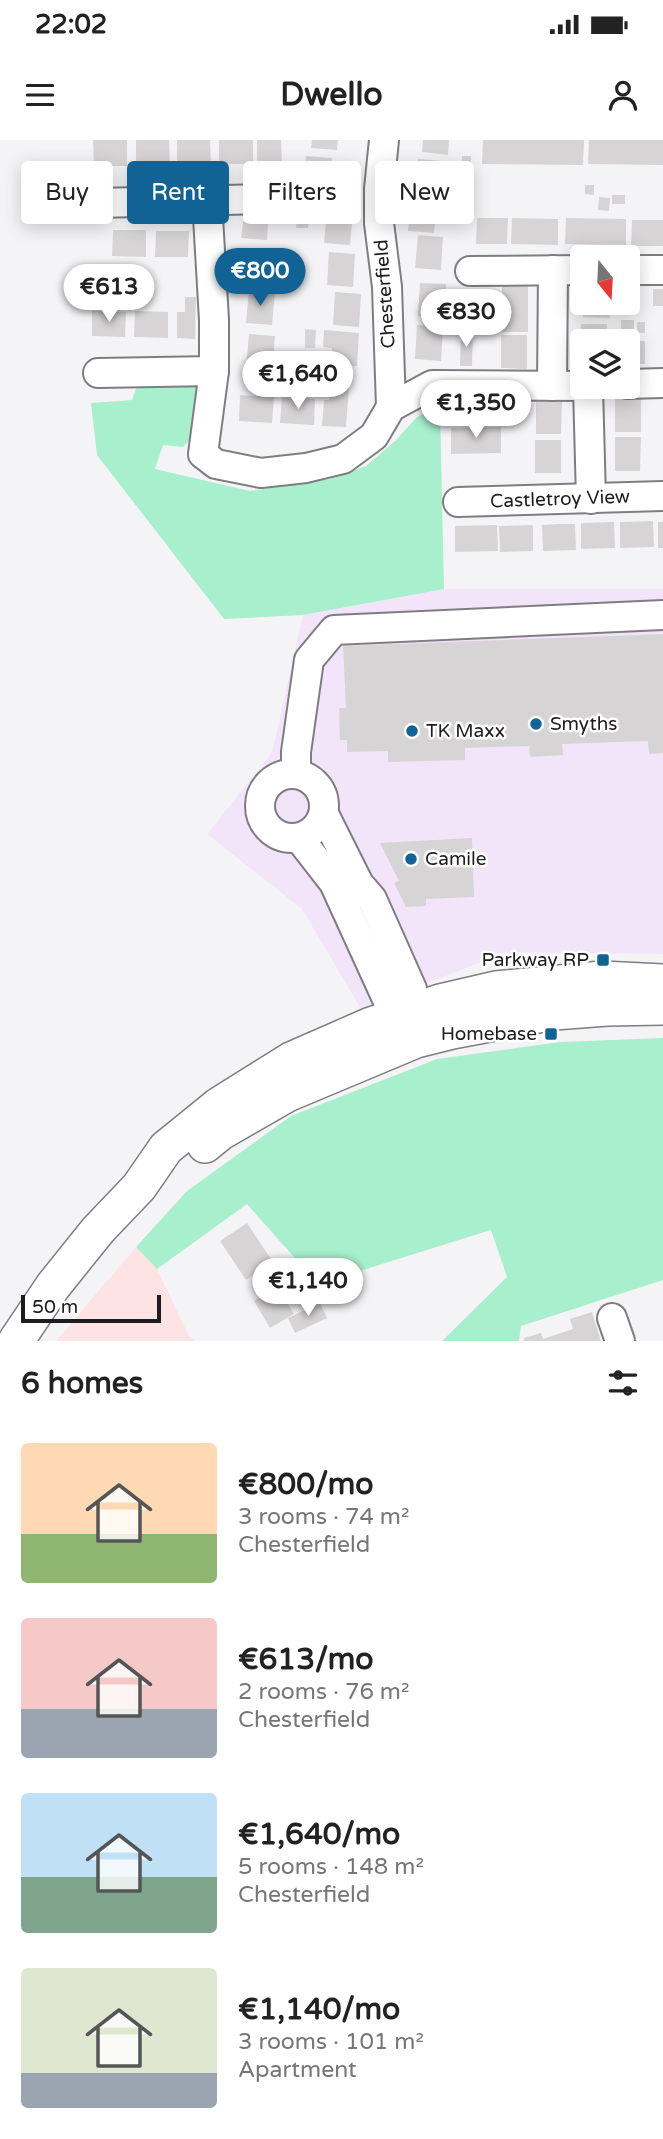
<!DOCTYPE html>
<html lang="en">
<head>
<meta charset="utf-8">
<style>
  :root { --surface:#fff; --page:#f6f6f6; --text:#222; --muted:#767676; --accent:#116395 }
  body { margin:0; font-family:"Varela Round",sans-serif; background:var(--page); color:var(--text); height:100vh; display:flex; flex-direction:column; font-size:26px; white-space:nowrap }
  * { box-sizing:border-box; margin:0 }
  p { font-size:23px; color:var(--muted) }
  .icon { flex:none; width:38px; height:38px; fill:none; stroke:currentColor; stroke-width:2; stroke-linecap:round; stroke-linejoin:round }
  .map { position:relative; height:1201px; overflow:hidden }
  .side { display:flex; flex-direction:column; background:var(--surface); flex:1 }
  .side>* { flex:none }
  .guide { position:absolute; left:21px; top:21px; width:621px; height:63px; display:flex; gap:14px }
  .needle { width:46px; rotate:162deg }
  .fabs { position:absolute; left:570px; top:105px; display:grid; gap:14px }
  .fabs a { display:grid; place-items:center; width:70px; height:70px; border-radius:7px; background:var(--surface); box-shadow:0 4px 18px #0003; font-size:35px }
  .scale { position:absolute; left:21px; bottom:18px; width:140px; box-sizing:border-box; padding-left:7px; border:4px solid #1d1d1e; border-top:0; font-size:19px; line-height:24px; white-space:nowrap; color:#1d1d1e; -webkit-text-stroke:5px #fff; paint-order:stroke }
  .price { position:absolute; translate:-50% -60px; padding:0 16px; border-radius:24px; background:#fff; color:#222; font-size:23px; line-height:46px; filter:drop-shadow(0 2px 4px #0008) }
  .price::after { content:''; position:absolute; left:50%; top:42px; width:21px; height:16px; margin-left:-10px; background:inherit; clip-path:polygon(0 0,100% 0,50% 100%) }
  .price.on { background:var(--accent); color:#fff }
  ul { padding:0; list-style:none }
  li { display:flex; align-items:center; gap:21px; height:175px; padding:0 21px }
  li span { display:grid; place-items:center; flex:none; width:196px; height:140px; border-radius:7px; color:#555 }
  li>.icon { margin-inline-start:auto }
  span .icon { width:84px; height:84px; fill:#fffc; stroke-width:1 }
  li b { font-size:30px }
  h2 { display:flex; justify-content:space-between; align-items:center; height:84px; padding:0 21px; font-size:30px }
  .pill { padding:0 24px; border-radius:7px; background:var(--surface); box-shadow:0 4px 18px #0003; font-size:24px; line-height:63px }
  .pill.on { background:var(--accent); color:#fff }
  .status { display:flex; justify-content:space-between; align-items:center; height:49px; padding:0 35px; background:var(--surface); direction:ltr }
  .status svg { height:19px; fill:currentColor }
  header { display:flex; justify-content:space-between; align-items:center; height:91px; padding:0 21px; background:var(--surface); font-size:32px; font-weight:800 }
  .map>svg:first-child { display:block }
  .commercial { fill:#f2e5f9 }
  .industrial { fill:#fee3e5 }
  .green { fill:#a8efcd }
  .building { fill:#d7d4d6 }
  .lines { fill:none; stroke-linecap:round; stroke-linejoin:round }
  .minor-casing { stroke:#7e7e81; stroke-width:32 }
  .major-casing { stroke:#7e7e81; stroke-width:38 }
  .minor { stroke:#fff; stroke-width:28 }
  .major { stroke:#fff; stroke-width:35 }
  .poi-dot { fill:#116395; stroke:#fff; stroke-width:2.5 }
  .labels { text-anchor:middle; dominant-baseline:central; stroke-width:5; stroke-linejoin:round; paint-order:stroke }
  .street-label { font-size:19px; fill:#1d1d1e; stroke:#fff }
  .poi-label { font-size:19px; fill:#1d1d1e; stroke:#fff; text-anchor:start }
</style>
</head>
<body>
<div class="status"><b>22:02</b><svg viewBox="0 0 49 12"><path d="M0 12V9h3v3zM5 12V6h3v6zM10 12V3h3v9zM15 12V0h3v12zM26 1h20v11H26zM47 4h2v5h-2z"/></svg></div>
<header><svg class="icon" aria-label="menu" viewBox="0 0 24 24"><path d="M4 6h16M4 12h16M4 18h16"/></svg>Dwello<svg class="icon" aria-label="person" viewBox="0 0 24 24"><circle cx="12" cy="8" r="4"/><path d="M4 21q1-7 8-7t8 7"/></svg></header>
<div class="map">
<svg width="663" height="1201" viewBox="0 0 663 1201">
  <rect width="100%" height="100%" fill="#f4f4f7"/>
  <polygon class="commercial" points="444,449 663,449 663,814 507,812 361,869 302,769 207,694 272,613 303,475"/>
  <polygon class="industrial" points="136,1107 157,1129 189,1196 196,1201 56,1201"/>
  <g class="green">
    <polygon points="137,246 200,247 191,299 183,307 163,305 155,329 250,351 331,339 366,326 395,301 417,277 440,267 444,449 303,475 224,479 97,315 91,263 132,260"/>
    <polygon points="663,898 663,1140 521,1186 519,1201 442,1201 507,1137 491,1090 318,1144 247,1064 157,1129 136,1107 187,1051 291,976 437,919 560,902"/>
  </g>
  <g class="building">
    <polygon points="93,0 127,0 127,26 94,26"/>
    <polygon points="136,0 169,0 170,25 136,25"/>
    <polygon points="177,0 210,0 211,24 177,25"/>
    <rect x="219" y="0" width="34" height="24"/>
    <polygon points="257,0 281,0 282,24 257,24"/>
    <polygon points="312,0 338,0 337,10 311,8"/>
    <polygon points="423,0 449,0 448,15 422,12"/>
    <polygon points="483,0 584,0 583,25 482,24"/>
    <polygon points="589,0 663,0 663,25 588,24"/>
    <polygon points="306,16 332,18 329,51 303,49"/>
    <rect x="462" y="16" width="9" height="10"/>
    <polygon points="418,19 443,21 441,55 415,53"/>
    <polygon points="585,45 594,45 594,55 585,54"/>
    <rect x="612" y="55" width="13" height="9"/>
    <polygon points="599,57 610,58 609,71 598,70"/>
    <polygon points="411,58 437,60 434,93 408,91"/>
    <polygon points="298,63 310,64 308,88 296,88"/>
    <polygon points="327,69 353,71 350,105 324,103"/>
    <polygon points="477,78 508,78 507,104 476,104"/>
    <polygon points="512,78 558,79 558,105 511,104"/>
    <polygon points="566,78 626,79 626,105 565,104"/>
    <polygon points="632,80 663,80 663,106 631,106"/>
    <polygon points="243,82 268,83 267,100 241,98"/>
    <polygon points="113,90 146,90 146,117 112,116"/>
    <polygon points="156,91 189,91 188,117 155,117"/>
    <polygon points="418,95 443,97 441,130 415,128"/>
    <polygon points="244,108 270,110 268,144 242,142"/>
    <polygon points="329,112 355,114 353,147 327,145"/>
    <polygon points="290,126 300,127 299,146 289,146"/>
    <polygon points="420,143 446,144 444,178 418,176"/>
    <rect x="502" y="144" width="26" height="48"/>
    <rect x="653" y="149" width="10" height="17"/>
    <polygon points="249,150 275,152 272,185 246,183"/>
    <polygon points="335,152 361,154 359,187 333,185"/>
    <polygon points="185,157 196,157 195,199 177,198 177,172 185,172"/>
    <polygon points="584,163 610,163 610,178 583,177"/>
    <polygon points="92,171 126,172 125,197 92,196"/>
    <polygon points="135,171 168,172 168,198 134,197"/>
    <polygon points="621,180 634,180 634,191 621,192"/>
    <rect x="637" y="182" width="8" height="11"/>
    <rect x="581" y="184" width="26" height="17"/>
    <polygon points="417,185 443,187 441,221 415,219"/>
    <polygon points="305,189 316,190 315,208 305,208"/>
    <polygon points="324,190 359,193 357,226 331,225 332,208 323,207"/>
    <polygon points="461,191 473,191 472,226 460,226"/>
    <polygon points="249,194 275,196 272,230 246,228"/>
    <polygon points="501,195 527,195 527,229 501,228"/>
    <rect x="636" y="201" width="9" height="23"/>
    <polygon points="330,246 349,247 346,287 322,286 324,260 329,260"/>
    <polygon points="240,255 274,257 272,283 239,281"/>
    <polygon points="282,257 315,259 314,285 280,283"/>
    <rect x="451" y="258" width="22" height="16"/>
    <rect x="615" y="258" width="26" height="34"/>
    <polygon points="562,260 561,294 536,294 536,261"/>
    <polygon points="501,287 501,313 451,314 451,288"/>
    <polygon points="615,297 641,297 640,331 615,331"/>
    <rect x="535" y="300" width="26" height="33"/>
    <polygon points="653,381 654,407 620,408 620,382"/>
    <polygon points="614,382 615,408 581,409 581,383"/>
    <rect x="658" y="382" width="5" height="26"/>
    <polygon points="559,384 575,384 576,410 543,411 542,385"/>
    <polygon points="497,385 498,411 455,412 455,386"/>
    <polygon points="533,385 533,411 500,412 499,386"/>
    <polygon points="663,494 663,613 649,614 648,601 562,604 563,615 530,617 529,606 465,608 465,620 388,622 388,611 347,612 347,600 340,600 339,568 346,568 343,506"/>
    <polygon points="472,698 474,757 426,759 426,766 406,767 394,743 399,741 380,703"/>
    <polygon points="247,1083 273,1122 246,1140 220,1101"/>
    <polygon points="277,1146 294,1174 270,1188 254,1161"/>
    <polygon points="320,1163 327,1178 295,1193 288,1178"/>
    <polygon points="592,1172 601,1201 524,1201 524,1198 541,1193 543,1199 573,1189 570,1179"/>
  </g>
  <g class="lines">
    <g class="minor-casing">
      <g id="minor">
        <polyline points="384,0 379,49 379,83 387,147 391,267"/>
        <polyline points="207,60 214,180 214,231 203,314 216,324 261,333 306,328 343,319 374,296 391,267 432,245 583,246"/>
        <polyline points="96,63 267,59"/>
        <polyline points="628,130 663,130"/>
        <polyline points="470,131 583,130"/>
        <polyline points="98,233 214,231"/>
        <polyline points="628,244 663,243"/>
        <polyline points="552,246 553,130"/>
        <polyline points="588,247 591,359"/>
        <polyline points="458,362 663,356"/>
        <polyline points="296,633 296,612 309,520 334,490 663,475"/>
        <circle cx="292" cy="666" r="32"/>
        <polyline points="324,674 359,744 372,759 412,849 405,874"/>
        <polyline points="299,698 334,743 387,859 405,874 411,888"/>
        <polyline points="612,1178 620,1201"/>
      </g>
    </g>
    <g class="major-casing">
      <g id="major">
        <polyline points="205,1005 221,992 287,954 416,900 452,891 554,872 607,868 663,867"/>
        <polyline points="16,1201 53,1146 98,1090 139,1047 166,1008 219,965 291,920 371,885 440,862 496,849 602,839 663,842"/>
      </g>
    </g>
    <use href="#minor" class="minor"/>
    <use href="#major" class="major"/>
  </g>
  <g class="poi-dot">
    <circle cx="536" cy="584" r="7"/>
    <circle cx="412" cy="591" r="7"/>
    <circle cx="411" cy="719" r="7"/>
    <rect x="596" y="813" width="14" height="14" rx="3.5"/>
    <rect x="544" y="887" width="14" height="14" rx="3.5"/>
  </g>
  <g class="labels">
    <g class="street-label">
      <text transform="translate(385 154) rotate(-94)">Chesterfield</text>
      <text transform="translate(560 359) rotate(-2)">Castletroy View</text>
    </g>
    <g class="poi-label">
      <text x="550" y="584">Smyths</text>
      <text x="426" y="591">TK Maxx</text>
      <text x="425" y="719">Camile</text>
      <text x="589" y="820" text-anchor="end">Parkway RP</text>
      <text x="537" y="894" text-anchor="end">Homebase</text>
    </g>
  </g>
</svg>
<div class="fabs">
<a><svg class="needle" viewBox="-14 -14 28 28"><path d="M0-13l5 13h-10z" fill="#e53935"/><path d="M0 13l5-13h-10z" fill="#767676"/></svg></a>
<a><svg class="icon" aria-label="layers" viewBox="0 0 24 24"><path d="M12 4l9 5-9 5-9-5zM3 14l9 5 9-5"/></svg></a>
</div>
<div class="scale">50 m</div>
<b class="price on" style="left:260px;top:168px">€800</b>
<b class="price" style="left:109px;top:184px">€613</b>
<b class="price" style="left:466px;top:209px">€830</b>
<b class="price" style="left:298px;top:271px">€1,640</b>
<b class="price" style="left:476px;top:300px">€1,350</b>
<b class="price" style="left:308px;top:1178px">€1,140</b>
<div class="guide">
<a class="pill">Buy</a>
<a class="pill on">Rent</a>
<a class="pill">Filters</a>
<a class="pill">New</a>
</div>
</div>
<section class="side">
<h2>6 homes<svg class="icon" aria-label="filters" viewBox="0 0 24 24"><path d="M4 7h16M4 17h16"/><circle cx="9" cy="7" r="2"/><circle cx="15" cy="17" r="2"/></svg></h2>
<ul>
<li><span style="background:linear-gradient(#ffd9b3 65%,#8fb573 0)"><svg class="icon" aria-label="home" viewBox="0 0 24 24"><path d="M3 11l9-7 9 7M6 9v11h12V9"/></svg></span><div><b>€800/mo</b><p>3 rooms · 74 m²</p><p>Chesterfield</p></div></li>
<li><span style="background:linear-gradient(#f6c9c9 65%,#9aa5b1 0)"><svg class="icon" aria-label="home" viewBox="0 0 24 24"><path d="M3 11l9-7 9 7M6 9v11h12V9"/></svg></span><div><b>€613/mo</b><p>2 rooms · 76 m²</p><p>Chesterfield</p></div></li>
<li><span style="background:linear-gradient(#bfe0f5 60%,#7fa58c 0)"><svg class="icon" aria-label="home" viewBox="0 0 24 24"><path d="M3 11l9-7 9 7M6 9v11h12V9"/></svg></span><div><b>€1,640/mo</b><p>5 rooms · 148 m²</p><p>Chesterfield</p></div></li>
<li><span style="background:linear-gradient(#dfe7d0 75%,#9aa5b1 0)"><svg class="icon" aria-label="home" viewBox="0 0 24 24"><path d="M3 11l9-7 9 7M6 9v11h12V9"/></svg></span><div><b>€1,140/mo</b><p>3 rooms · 101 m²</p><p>Apartment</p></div></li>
</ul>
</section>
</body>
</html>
